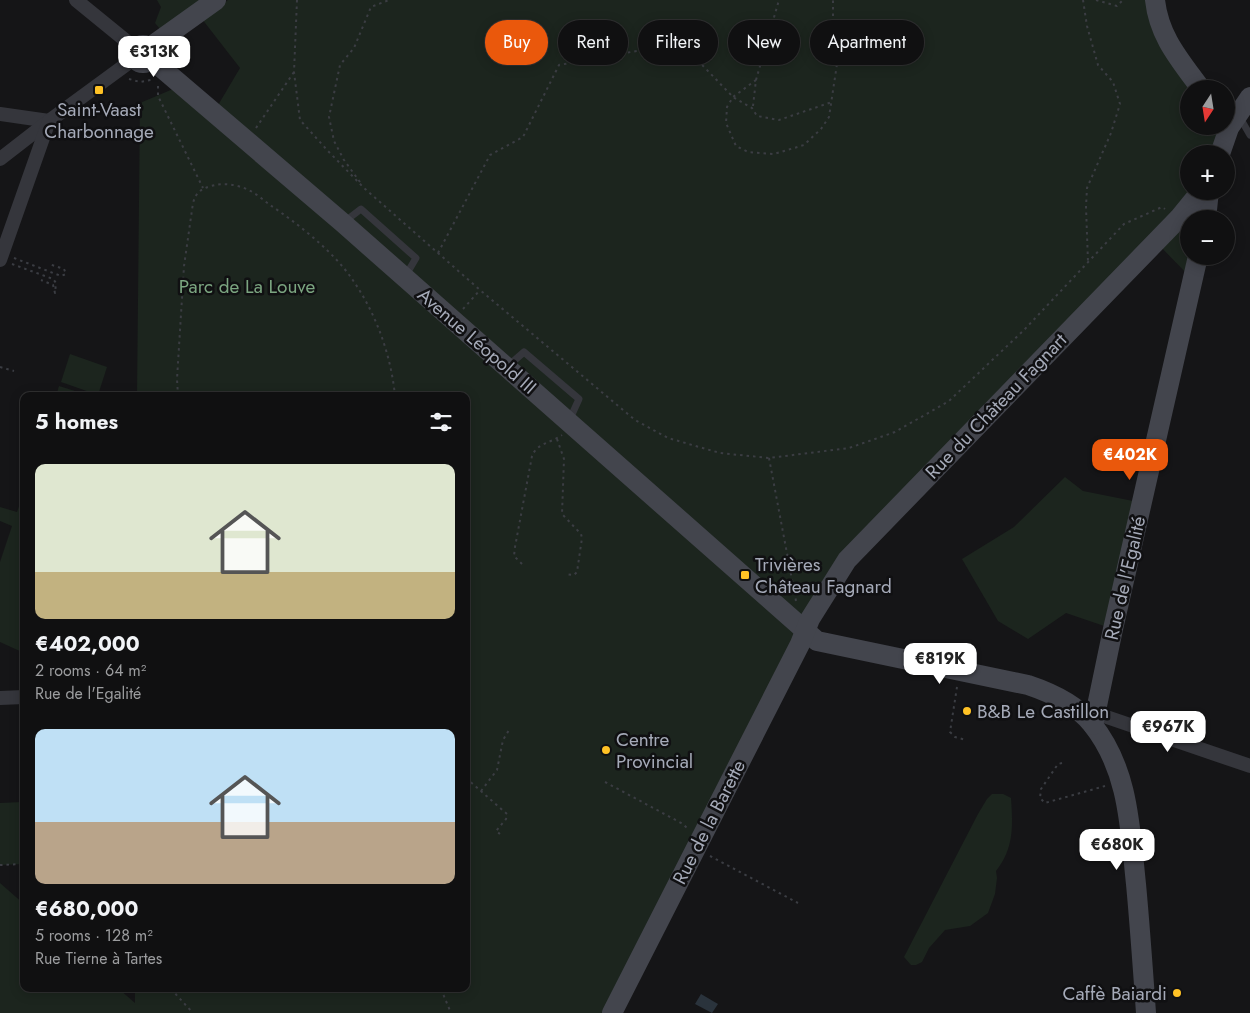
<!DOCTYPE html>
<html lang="en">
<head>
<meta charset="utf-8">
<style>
  :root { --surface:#101011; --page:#19191a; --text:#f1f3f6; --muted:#9c9d9f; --line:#303031; --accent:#ea580c }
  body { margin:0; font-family:Jost,sans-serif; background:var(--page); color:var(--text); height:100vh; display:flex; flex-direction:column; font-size:19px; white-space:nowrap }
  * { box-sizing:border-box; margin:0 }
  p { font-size:16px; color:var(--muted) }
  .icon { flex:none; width:28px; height:28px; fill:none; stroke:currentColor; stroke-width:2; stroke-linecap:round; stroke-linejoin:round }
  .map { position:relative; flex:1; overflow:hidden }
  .sheet { position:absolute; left:20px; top:392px; width:450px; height:600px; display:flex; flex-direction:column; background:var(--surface); border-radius:10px; box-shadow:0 2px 12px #0003,0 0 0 1px var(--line) }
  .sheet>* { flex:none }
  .hud { position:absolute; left:485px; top:20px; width:475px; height:45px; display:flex; gap:10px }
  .needle { width:32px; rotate:192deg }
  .controls { position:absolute; left:1180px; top:80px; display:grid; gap:10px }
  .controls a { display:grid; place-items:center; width:55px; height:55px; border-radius:50%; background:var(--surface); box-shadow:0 2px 12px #0003,0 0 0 1px var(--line); font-size:25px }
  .price { position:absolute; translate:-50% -42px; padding:0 11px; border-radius:10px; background:#fff; color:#222; font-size:16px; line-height:32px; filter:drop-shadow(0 1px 2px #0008) }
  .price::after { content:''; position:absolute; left:50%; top:30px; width:15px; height:11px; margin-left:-8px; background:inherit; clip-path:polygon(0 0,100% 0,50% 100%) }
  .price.selected { background:var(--accent); color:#fff }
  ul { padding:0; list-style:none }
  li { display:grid; align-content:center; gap:10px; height:265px; padding:0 15px }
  li span { display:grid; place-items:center; height:155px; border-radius:10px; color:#555 }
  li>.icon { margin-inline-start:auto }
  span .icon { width:90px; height:90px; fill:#fffc; stroke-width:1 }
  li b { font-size:21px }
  h2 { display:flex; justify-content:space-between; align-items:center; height:60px; padding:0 15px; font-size:21px }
  .tag { padding:0 18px; border-radius:22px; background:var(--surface); box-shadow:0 2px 12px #0003,0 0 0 1px var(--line); font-size:18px; line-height:45px }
  .tag.selected { background:var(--accent); color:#fff }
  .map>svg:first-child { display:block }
  .green { fill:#1c251e }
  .water { fill:#2a333c }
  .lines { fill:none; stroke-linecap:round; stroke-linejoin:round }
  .path { stroke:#3b3d43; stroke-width:2; stroke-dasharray:2.5 4; stroke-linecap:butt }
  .lane { stroke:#35363c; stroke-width:7 }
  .street { stroke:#35363c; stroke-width:14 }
  .secondary { stroke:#43454d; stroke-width:20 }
  .poi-dot { fill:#ffc225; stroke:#101012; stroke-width:2 }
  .labels { text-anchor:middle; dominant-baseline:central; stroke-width:5; stroke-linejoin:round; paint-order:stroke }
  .poi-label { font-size:19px; fill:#a5aab8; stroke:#101012; text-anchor:start }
  .park-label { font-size:19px; fill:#7ba580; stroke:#101012 }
  .street-label { font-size:19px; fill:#a5aab8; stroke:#101012 }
</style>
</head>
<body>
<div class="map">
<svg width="1250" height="1013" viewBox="0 0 1250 1013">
  <rect width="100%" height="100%" fill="#151517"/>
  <g class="green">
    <polygon points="157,0 216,0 166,36 155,23 161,7"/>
    <polygon points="228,0 1155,0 1189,89 1189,126 1226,126 1220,154 1189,154 1190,216 1196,219 1189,219 1189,256 1192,279 1156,242 847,560 611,1013 0,1013 0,883 24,904 24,989 119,989 135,1003 135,989 466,989 466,396 137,396 140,103 173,89 214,112 240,68 202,19"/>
    <polygon points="70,354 107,367 98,395 61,382"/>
    <polygon points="59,386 91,396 56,396"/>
    <polygon points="1065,477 1083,491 1143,503 1113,629 1066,613 1028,639 998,621 962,559 1014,527"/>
    <polygon points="24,492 24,653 0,642 0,562 12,526 0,521 0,507 17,512"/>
    <path d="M992 794H1003L1011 798C1013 827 1014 848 996 871L997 878 995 894 988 913 970 926 945 930 929 948 922 962 916 965H911L904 957 978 814 987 799Z"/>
    <polygon points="22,802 24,864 0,865 0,803"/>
  </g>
  <polygon class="water" points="701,994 718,1004 712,1013 695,1004"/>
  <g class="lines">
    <g class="path">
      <polyline points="297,0 294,72 300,120 328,151 364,188 480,290 635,420 668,438 720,453 769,458 849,448 895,432 949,401 1024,330 1124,224 1162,207 1165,209"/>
      <polyline points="1083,0 1087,26 1098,65 1113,82 1120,104 1111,133 1087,188 1086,207 1088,262"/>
      <polyline points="1096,0 1117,6 1123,0"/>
      <polyline points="129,79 140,82 151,80"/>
      <polyline points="756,80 779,0"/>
      <polyline points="158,86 158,96 203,188"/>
      <polyline points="753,106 756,80 733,97 727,107 726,123 736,146 748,152 774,154 804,145 821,129 829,117 837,64 831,40 833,22 833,0"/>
      <polyline points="256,128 294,72"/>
      <polyline points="360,182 344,160 334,141 329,117 340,65 354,48 371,7 389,0"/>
      <polyline points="438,253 490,155 523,137 559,65 681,43 733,97 752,108 757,116 779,120 832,102"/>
      <polyline points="14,258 61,276 66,274 64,269 49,264"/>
      <polyline points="12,264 53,279 56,283 55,293 53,285 41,280"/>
      <polyline points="463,309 480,290"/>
      <polyline points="0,367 14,371"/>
      <path d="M178 396 177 379 184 266 193 203C196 192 201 189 211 186 221 183 232 184 241 187 252 190 261 198 270 205 297 223 334 252 352 279 376 313 391 355 395 396"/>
      <polyline points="557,439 564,459 562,514 581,534 582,538 577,572 574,575 565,574"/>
      <polyline points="769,458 796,601"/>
      <path d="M522 564 514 556 515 547 532 456C537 443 551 443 562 435"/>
      <polyline points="957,687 950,732 955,737 966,740"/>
      <polyline points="1062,763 1058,764 1041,789 1040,798 1045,803 1105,786"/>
      <polyline points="466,778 507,814 506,819 496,831 500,834"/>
      <polyline points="605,782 683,824 687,828"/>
      <polyline points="481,791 497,770 503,740 509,730"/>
      <polyline points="710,856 798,903"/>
      <polyline points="0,865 24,864"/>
      <polyline points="171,989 193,1013"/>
      <polyline points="441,989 451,1013"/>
    </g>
    <g class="lane">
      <polyline points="1239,116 1250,135"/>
      <polyline points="344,222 361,209 416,258 406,275"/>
      <polyline points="508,366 524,352 579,399 569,421"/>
    </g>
    <g class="street">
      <polyline points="76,0 136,49"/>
      <polyline points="0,114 49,121"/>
      <polyline points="0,159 49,121 135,58"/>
      <polyline points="0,260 49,121"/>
      <polyline points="0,698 24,697"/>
      <polyline points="1095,713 1250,766"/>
    </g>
    <g class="secondary">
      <path d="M1155 0C1159 37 1180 60 1201 89"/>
      <circle cx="143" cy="54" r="9"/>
      <polyline points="149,48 216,0"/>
      <path d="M151 59 343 223 817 641 1028 685C1052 693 1076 704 1092 724 1129 770 1130 828 1136 884 1140 927 1143 970 1146 1013"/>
      <polyline points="1220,154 1229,128 1250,97"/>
      <polyline points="1206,219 1209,191"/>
      <polyline points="1093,725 1113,629 1198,256"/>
      <polyline points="612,1013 800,644 810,619 847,560 1179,218 1201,191"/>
    </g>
  </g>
  <g class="poi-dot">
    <rect x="94" y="85" width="10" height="10" rx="2.5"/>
    <rect x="740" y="570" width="10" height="10" rx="2.5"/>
    <circle cx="967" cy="711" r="5"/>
    <circle cx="606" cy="750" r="5"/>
    <circle cx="1177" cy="993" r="5"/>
  </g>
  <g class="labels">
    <g class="poi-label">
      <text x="99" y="109" text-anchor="middle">Saint-Vaast<tspan x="99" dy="22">Charbonnage</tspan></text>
      <text x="755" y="564">Trivières<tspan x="755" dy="22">Château Fagnard</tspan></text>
      <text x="977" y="711">B&amp;B Le Castillon</text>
      <text x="616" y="739">Centre<tspan x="616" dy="22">Provincial</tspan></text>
      <text x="1167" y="993" text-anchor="end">Caffè Baiardi</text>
    </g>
    <g class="park-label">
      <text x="247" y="286">Parc de La Louve</text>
    </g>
    <g class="street-label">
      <text transform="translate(477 341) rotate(41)">Avenue Léopold III</text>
      <text transform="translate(996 406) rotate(-46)">Rue du Château Fagnart</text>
      <text transform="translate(1125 578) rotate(-77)">Rue de l'Egalité</text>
      <text transform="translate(709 822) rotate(-63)">Rue de la Barette</text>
    </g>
  </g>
</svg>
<div class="controls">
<a><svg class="needle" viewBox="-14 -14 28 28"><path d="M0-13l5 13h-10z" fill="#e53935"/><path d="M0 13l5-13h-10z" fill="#9c9d9f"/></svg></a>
<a>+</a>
<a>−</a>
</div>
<b class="price" style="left:154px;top:78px">€313K</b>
<b class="price selected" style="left:1130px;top:481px">€402K</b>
<b class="price" style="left:940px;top:685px">€819K</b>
<b class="price" style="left:1168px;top:753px">€967K</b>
<b class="price" style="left:1117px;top:871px">€680K</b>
<div class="hud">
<a class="tag selected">Buy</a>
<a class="tag">Rent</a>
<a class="tag">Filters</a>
<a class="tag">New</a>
<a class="tag">Apartment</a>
</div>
<section class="sheet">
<h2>5 homes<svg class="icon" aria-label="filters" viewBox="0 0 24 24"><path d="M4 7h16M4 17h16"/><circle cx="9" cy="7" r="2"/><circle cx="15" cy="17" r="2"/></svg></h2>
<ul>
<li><span style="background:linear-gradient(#dfe7d0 70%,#c2b280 0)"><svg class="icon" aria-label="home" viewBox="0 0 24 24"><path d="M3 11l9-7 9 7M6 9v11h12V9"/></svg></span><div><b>€402,000</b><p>2 rooms · 64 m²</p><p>Rue de l'Egalité</p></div></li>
<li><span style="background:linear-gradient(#bfe0f5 60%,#b9a48a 0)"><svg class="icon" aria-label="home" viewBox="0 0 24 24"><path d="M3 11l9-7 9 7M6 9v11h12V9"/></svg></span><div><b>€680,000</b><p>5 rooms · 128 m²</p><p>Rue Tierne à Tartes</p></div></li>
</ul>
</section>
</div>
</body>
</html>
